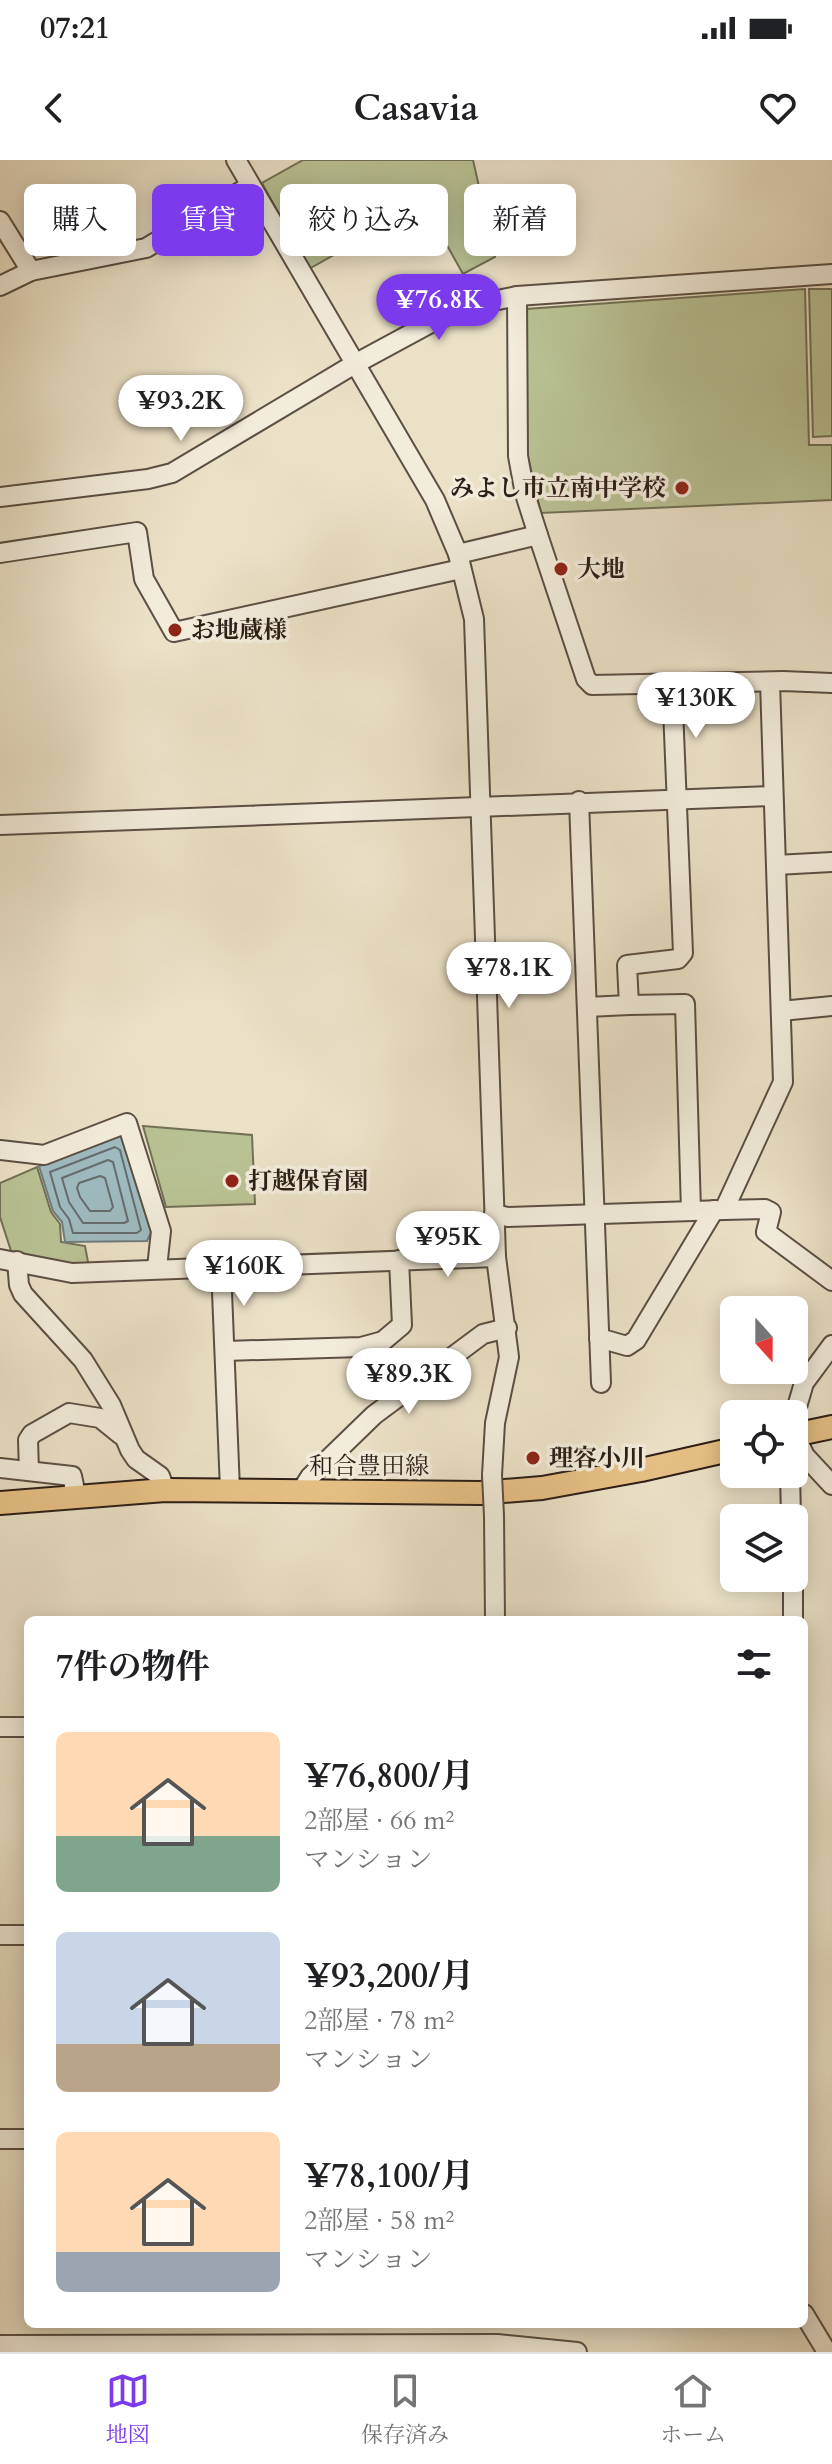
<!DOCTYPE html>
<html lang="ja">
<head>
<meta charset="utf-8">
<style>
  :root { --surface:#fff; --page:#f2f2f2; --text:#202124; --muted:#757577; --line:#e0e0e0; --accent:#7c3aed }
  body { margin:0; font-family:Cardo,"Noto Serif JP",serif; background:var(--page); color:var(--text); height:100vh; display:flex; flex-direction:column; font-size:30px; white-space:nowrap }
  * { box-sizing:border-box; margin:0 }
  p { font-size:26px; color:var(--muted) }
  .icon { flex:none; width:44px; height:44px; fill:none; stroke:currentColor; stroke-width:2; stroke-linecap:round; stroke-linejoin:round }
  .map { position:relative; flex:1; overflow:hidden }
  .drawer { position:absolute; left:24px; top:1456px; width:784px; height:712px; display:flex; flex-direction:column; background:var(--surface); border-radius:12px; box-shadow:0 4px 20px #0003 }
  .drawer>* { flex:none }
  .hud { position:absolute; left:24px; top:24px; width:784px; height:72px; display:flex; gap:16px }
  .needle { width:52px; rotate:159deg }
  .buttons { position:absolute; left:720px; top:1136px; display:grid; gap:16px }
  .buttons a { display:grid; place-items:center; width:88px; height:88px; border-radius:12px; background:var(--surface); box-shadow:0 4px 20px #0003; font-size:40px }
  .price { position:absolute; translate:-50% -68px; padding:0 18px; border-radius:28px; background:#fff; color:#222; font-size:26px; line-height:52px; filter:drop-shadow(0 2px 4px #0008) }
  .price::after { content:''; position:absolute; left:50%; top:48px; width:24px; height:18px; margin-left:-12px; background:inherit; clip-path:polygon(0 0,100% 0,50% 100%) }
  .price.active { background:var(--accent); color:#fff }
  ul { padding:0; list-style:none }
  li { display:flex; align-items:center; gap:24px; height:200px; padding:0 32px }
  li span { display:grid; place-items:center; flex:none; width:224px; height:160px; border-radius:12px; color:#555 }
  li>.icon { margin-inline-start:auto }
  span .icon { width:96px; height:96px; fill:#fffc; stroke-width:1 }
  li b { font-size:34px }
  h2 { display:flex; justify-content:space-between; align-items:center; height:96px; padding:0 32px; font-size:34px }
  .pill { padding:0 28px; border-radius:12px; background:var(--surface); box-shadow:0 4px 20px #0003; font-size:28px; line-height:72px }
  .pill.active { background:var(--accent); color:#fff }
  .status { display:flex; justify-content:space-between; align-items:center; height:56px; padding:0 40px; background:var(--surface); direction:ltr }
  .status svg { height:22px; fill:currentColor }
  header { display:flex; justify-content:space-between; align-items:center; height:104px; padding:0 32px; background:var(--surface); font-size:36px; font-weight:600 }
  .tabs { display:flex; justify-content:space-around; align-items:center; height:112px; border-top:2px solid var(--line); background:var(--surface); font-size:22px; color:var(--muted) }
  .tabs a { display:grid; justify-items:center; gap:4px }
  .tabs .active { color:var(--accent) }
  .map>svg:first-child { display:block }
  .green { fill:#b9c294; stroke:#727056; stroke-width:2 }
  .water { fill:#9ebbc0; stroke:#707c7d; stroke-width:2 }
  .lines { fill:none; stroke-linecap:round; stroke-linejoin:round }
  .shore { stroke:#656c6c; stroke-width:2 }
  .minor-casing { stroke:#5c4f44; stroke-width:22 }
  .major-casing { stroke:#2c1e18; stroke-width:26 }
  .minor { stroke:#f2ecdb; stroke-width:18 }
  .major { stroke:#e6c084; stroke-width:22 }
  .minor-bridge-casing { stroke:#5c4f44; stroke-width:22; stroke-linecap:butt }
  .minor-bridge { stroke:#f2ecdb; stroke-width:18 }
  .poi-dot { fill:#8f2418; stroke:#f2ecdb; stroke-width:3 }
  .labels { text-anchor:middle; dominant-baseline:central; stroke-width:7; stroke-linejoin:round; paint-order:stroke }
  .poi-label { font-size:24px; font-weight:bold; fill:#2c1e18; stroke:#f2ecdb; text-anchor:start }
  .street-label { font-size:24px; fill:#2c1e18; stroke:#f2ecdb }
</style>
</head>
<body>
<div class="status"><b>07:21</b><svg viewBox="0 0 49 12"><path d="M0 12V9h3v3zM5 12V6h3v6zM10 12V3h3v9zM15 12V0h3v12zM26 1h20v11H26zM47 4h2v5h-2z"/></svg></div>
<header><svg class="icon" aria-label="back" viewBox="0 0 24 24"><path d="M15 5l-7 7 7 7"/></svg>Casavia<svg class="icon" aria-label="heart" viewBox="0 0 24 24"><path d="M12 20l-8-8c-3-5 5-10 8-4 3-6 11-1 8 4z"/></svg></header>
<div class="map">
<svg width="832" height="2192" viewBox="0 0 832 2192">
  <rect width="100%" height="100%" fill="#ebe1c7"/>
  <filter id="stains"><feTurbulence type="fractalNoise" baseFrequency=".0025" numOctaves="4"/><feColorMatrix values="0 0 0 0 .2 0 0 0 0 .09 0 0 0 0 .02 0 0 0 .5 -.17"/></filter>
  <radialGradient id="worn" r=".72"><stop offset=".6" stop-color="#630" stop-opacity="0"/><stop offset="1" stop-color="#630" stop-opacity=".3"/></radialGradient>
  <g class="green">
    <polygon points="303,0 473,0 495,97 463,114 424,44 309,109 262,23"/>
    <polygon points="805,129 809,285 832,285 832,340 541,353 527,293 526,149"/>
    <polygon points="809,129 832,129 832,276 813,277"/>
    <polygon points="143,966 252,975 255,1044 166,1047"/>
    <polygon points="37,1007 51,1052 60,1064 61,1082 85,1086 89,1107 13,1097 0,1057 0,1023"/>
  </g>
  <polygon class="water" points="120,976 126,982 151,1072 147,1081 65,1082 62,1062 53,1051 39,1006"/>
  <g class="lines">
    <g class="shore">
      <polygon points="115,987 120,990 141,1070 137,1073 73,1073 69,1059 60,1047 50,1012"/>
      <polygon points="108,1000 113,1002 128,1061 124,1063 83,1063 69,1042 62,1018"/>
      <polygon points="100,1016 105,1018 113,1047 110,1051 90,1051 80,1037 77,1028 79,1023"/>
    </g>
    <g class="minor-casing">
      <g id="minor">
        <polyline points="236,0 435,340 458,394 474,459 496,1097 509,1197 495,1263 492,1315"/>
        <polyline points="0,61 31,111"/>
        <polyline points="0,126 31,111 146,88 250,26"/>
        <polyline points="517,136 518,296 525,334 538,375 586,519 592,525 783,521 832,523"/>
        <polyline points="0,337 148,319 172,313 353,205 438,159 469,146 517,136 832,114"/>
        <polyline points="0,393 137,372 144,419 174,472 461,409"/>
        <polyline points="458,394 538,375"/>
        <polyline points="672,524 683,793 678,799 627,805 629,845 685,844 691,1051"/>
        <polyline points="579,641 601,1223"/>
        <polyline points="0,665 773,636"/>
        <polyline points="776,705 832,702"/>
        <polyline points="587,847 629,845"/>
        <polyline points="781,851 832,846"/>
        <polyline points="0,990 44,995 127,963 161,1071 157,1108"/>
        <polyline points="724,1050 765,1049 771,1052 766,1072 832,1121"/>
        <polyline points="494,1054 508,1057 724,1050 783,922 770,522"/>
        <polyline points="0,1099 72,1113 496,1097"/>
        <polyline points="17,1101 19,1125 23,1134 83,1200 111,1245 130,1290 136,1299 160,1316 165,1330"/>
        <polyline points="221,1107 230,1330"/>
        <polyline points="599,1178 627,1186 636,1180 714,1050"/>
        <polyline points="225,1191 361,1187 383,1181 402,1165 399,1100"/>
        <polyline points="795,1275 805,1296 832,1325"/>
        <polyline points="794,1282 794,1257 804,1223 832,1185"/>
        <polyline points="0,1308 72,1316 76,1335"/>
        <polyline points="29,1311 28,1280 32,1274 69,1253 100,1258 121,1275"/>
        <polyline points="790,1314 791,1358"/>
        <polyline points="301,1331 310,1317 374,1255 483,1174 507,1168"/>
        <polyline points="494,1356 495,1460"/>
        <polyline points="793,1418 793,1460"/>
        <polyline points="0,1567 28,1567"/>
        <polyline points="0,1775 28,1775"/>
        <polyline points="0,1979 28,1979"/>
        <polyline points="804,2154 827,2192"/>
        <polyline points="0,2185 497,2184 577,2192"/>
      </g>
    </g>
    <g class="major-casing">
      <g id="major">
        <polyline points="794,1275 832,1267"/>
        <polyline points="0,1343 165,1330 480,1333 542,1328 641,1310 734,1289"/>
      </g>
    </g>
    <use href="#minor" class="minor"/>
    <use href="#major" class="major"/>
    <g class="minor-bridge-casing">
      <polyline id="minor-bridge" points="492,1315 494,1356"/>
    </g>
    <use href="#minor-bridge" class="minor-bridge"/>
  </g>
  <g class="poi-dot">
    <circle cx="682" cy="328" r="8"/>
    <circle cx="561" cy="409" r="8"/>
    <circle cx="175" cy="470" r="8"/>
    <circle cx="232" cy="1021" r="8"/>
    <circle cx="533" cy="1298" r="8"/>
  </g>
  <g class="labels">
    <g class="poi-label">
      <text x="666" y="328" text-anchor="end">みよし市立南中学校</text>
      <text x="577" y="409">大地</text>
      <text x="191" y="470">お地蔵様</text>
      <text x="248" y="1021">打越保育園</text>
      <text x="549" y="1298">理容小川</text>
    </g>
    <g class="street-label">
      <text x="369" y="1306">和合豊田線</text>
    </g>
  </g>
  <rect width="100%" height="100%" filter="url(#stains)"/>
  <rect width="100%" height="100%" fill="url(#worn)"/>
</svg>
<div class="buttons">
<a><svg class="needle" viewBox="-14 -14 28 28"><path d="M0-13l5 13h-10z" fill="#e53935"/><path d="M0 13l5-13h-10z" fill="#757577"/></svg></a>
<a><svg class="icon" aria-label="locate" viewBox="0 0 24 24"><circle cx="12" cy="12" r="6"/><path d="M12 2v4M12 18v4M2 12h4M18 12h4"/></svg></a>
<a><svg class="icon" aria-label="layers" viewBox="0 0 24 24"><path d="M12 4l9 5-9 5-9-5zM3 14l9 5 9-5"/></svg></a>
</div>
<b class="price active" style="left:439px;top:182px">¥76.8K</b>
<b class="price" style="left:181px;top:283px">¥93.2K</b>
<b class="price" style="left:696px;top:580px">¥130K</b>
<b class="price" style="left:509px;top:850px">¥78.1K</b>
<b class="price" style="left:448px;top:1119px">¥95K</b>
<b class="price" style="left:244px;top:1148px">¥160K</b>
<b class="price" style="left:409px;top:1256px">¥89.3K</b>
<div class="hud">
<a class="pill">購入</a>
<a class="pill active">賃貸</a>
<a class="pill">絞り込み</a>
<a class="pill">新着</a>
</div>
<section class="drawer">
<h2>7件の物件<svg class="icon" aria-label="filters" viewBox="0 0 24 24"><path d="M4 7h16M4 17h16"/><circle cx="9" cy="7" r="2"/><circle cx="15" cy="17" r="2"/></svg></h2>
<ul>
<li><span style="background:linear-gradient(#ffd9b3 65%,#7fa58c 0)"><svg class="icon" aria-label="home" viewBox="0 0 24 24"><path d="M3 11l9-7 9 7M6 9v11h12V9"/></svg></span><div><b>¥76,800/月</b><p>2部屋 · 66 m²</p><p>マンション</p></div></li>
<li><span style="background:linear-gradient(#c9d6e8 70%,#b9a48a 0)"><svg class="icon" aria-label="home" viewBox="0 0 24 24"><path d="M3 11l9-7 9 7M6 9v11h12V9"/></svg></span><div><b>¥93,200/月</b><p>2部屋 · 78 m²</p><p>マンション</p></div></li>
<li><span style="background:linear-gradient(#ffd9b3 75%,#9aa5b1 0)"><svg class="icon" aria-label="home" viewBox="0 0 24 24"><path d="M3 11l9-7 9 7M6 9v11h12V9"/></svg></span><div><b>¥78,100/月</b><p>2部屋 · 58 m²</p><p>マンション</p></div></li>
</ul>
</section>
</div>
<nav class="tabs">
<a class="active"><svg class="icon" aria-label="map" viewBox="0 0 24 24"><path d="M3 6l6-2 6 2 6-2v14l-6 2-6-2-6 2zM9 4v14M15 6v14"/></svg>地図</a>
<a><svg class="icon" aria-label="saved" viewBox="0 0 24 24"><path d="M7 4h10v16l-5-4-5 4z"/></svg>保存済み</a>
<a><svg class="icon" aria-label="home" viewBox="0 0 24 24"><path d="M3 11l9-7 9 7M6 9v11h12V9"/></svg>ホーム</a>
</nav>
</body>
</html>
